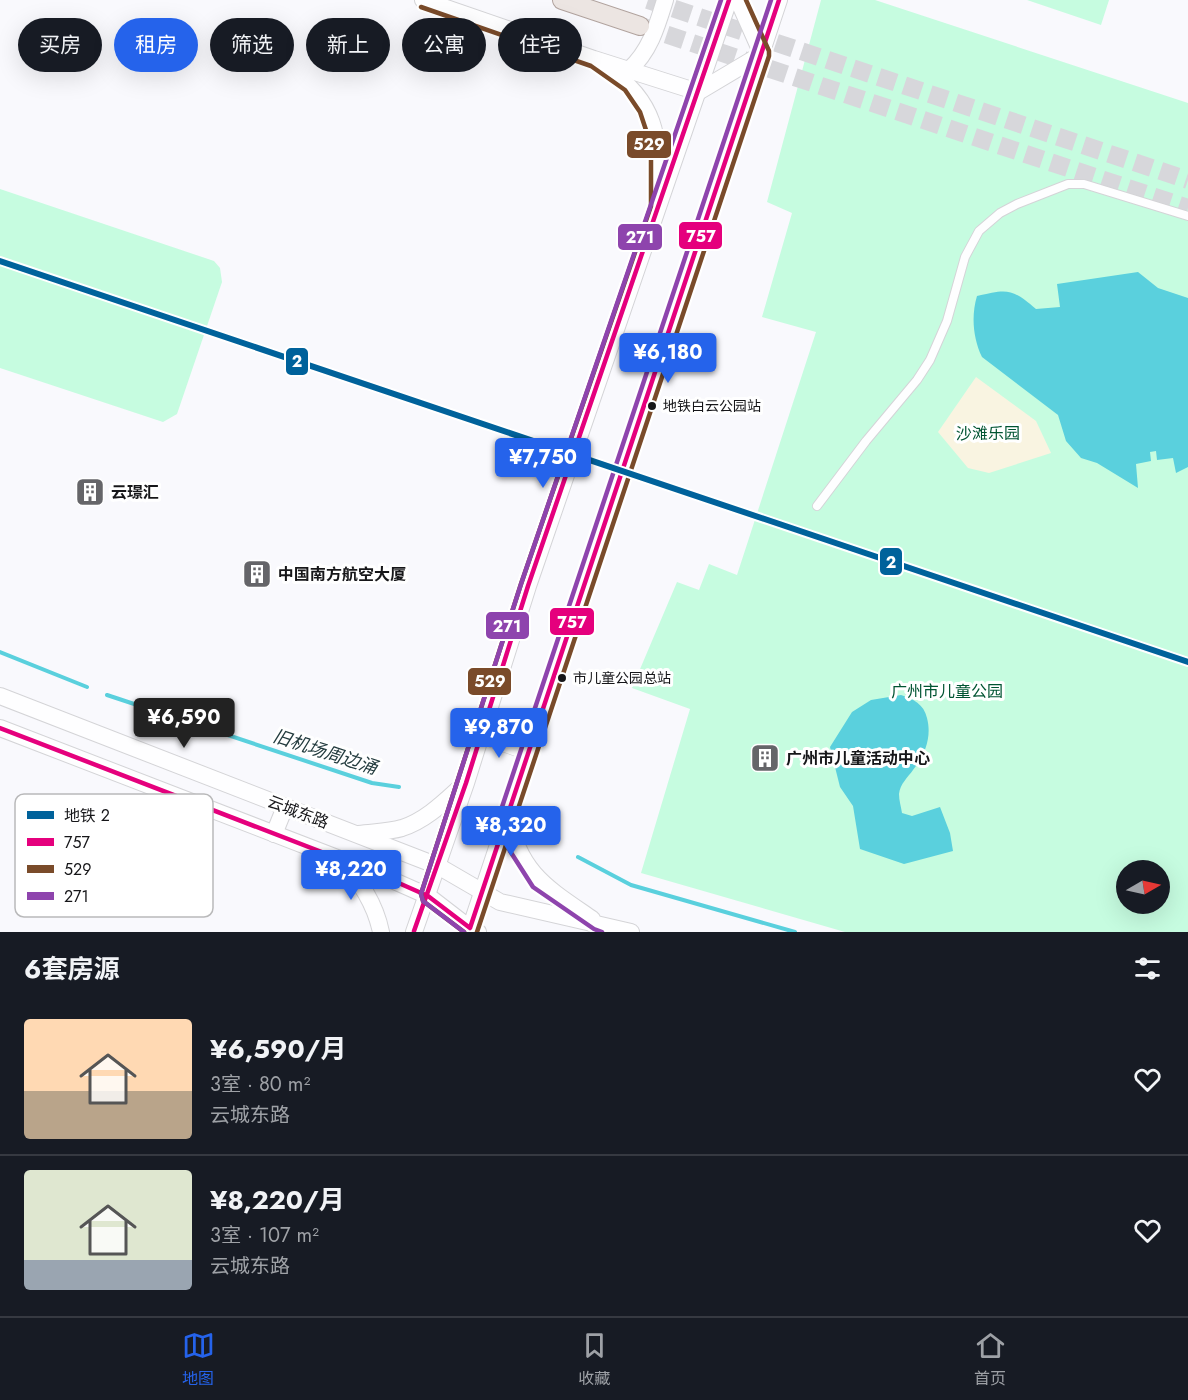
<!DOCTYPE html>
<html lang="zh">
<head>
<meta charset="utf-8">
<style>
  :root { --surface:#171b24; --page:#20242c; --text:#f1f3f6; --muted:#9ea1a6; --line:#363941; --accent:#2563eb }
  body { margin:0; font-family:Jost,"Noto Sans SC",sans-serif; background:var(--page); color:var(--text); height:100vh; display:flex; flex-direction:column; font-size:22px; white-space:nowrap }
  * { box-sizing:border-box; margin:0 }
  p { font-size:20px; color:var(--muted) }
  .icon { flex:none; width:33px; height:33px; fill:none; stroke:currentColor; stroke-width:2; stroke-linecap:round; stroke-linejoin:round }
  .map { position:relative; height:932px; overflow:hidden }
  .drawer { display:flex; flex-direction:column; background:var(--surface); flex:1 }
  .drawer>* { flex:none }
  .top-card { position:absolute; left:18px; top:18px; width:600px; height:54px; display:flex; gap:12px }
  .needle { width:39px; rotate:81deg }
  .fabs { position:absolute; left:1116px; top:860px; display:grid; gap:12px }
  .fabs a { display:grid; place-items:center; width:54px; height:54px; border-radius:50%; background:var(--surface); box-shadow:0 6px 24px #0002; font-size:30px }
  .price { position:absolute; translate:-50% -51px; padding:0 14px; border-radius:6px; background:var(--accent); color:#fff; font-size:20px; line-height:39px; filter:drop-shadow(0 2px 3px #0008) }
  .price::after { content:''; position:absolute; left:50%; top:36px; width:18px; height:14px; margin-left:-9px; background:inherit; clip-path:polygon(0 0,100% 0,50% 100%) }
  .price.current { background:#222; color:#fff }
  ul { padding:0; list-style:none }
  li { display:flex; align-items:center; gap:18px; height:150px; padding:0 24px }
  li+li { border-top:2px solid var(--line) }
  li span { display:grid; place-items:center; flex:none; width:168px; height:120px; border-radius:6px; color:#555 }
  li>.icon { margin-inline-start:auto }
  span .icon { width:72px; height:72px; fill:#fffc; stroke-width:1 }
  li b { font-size:26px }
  h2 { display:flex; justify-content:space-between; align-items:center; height:72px; padding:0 24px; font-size:26px }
  .chip { padding:0 21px; border-radius:27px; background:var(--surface); box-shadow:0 6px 24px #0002; font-size:21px; line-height:54px }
  .chip.current { background:var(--accent); color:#fff }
  .menu { display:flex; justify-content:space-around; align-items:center; height:84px; border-top:2px solid var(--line); background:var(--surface); font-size:16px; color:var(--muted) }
  .menu a { display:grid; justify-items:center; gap:3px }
  .menu .current { color:var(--accent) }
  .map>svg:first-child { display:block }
  .green { fill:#c6fce0; fill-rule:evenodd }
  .sand { fill:#f9f4e1 }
  .water { fill:#5ad0dd }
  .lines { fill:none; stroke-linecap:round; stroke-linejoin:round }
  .stream { stroke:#5ad0dd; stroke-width:4 }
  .primary-tunnel { stroke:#d7d7db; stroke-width:18; stroke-dasharray:18 9; stroke-linecap:butt }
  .pedestrian-casing { stroke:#d4d4d7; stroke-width:10 }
  .tertiary-casing { stroke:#d4d4d7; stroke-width:15 }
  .secondary-casing { stroke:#d4d4d7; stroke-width:18 }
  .primary-casing { stroke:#b1a39e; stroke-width:20 }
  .pedestrian { stroke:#fefeff; stroke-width:8 }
  .tertiary { stroke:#fefeff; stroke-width:14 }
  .secondary { stroke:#fefeff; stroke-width:16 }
  .primary { stroke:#ece5e2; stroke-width:18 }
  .bus-1-casing { stroke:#fff; stroke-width:9 }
  .bus-2-casing { stroke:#fff; stroke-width:9 }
  .bus-3-casing { stroke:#fff; stroke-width:9 }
  .bus-1 { stroke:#e5007d; stroke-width:4.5 }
  .bus-2 { stroke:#7a4b2a; stroke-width:4.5 }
  .bus-3 { stroke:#8e44ad; stroke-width:4.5 }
  .metro-1-casing { stroke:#fff; stroke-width:10 }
  .metro-1 { stroke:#00629b; stroke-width:6 }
  .bus-dot { fill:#161619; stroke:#fff; stroke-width:2 }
  .labels { text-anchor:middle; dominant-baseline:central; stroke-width:6; stroke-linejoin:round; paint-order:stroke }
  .bus-label { font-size:14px; fill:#161619; stroke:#fff; text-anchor:start }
  .park-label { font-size:16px; fill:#005432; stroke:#fff }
  .poi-label { font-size:16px; font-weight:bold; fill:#161619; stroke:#fff; text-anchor:start }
  .street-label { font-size:16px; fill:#161619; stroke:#fff }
  .water-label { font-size:18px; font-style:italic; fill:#233b3e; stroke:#fff }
  .key { fill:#fff; stroke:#b9b9ba; stroke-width:1.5 }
  .key-label { font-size:16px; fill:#161619 }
  .line-badge { stroke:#fff; stroke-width:2 }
  .badge-label { font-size:16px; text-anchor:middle; font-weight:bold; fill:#fff }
</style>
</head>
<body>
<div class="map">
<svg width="1188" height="932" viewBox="0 0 1188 932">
  <rect width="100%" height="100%" fill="#f9f9fd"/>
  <g class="green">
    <path d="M821 0H875L1188 103V932H845L641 873 690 709 632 688 677 582 699 590 709 564 737 575 816 332 762 317 792 213 767 202ZM1126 870H1160V903H1126Z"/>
    <polygon points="1027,0 1109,0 1101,25"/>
    <polygon points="0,189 214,261 220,268 222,282 177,414 163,422 0,368"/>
  </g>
  <polygon class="sand" points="976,377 1036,421 1051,453 989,473 968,468 938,432"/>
  <g class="water">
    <path d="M1138 272 1158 288 1188 298V467L1176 473 1173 458 1157 460 1156 451 1150 452 1151 461 1136 464 1138 488 1097 463 1081 458 1066 441 1058 415 982 357C973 338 971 316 977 296 1007 289 1012 288 1036 309L1060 307 1057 284Z"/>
    <path d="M901 695C913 699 924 704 927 718 932 737 925 755 913 770 908 777 900 784 899 794 899 800 901 807 902 813L912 816 940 807 950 833 953 851 904 864 860 849 853 806 840 787 830 747 852 712 871 700Z"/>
  </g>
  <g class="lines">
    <g class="stream">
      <polyline points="0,652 87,687"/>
      <polyline points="107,695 372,783 399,787"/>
      <polyline points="578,857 631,885 795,932"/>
    </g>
    <g class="primary-tunnel">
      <polyline points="648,0 1188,180"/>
      <polyline points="641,26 1188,208"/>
    </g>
    <g class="pedestrian-casing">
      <polyline id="pedestrian" points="817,506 866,441 917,380 930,360 947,321 965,257 979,231 1000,213 1017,204 1068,184 1084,184 1188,216"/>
    </g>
    <g class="tertiary-casing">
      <polyline id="tertiary" points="480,736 527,753"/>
    </g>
    <g class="secondary-casing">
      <g id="secondary">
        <polyline points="423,0 594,59 698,92 762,54"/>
        <polyline points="738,0 762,54"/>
        <path d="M607 68C656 102 659 136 659 192"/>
        <path d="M629 70C650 51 657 26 665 0"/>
        <polyline points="0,696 438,866 500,902 631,932"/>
        <polyline points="0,728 376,873 428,896 463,923 478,932"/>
        <path d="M508 815C519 873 547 888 592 919"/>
        <polyline points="274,834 285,807"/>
        <path d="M359 834C373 832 388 832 402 828 427 820 446 800 465 783"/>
        <path d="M342 860C360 882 375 903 381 932"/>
        <polyline points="414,932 466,783 528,586 729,0"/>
        <polyline points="469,932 779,0"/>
      </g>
    </g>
    <g class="primary-casing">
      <polyline id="primary" points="562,0 640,26"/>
    </g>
    <use href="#pedestrian" class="pedestrian"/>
    <use href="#tertiary" class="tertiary"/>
    <use href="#secondary" class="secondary"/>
    <use href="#primary" class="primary"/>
    <g class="bus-1-casing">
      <g id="bus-1">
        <polyline points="0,728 376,873 428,896 470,928 779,0"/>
        <polyline points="414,931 466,783 528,586 729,0"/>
      </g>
    </g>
    <g class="bus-2-casing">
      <g id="bus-2">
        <polyline points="421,7 591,66 625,90 640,112 648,136 651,160 651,206 521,584 421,894 423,901 464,932"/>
        <polyline points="477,932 769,56 769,51 746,0"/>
      </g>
    </g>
    <g class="bus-3-casing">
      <g id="bus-3">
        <polyline points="464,932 423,901 421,894 521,584 721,0"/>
        <polyline points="602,932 594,929 533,887 510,851 505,838 501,810 771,0"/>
      </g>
    </g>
    <use href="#bus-1" class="bus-1"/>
    <use href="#bus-2" class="bus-2"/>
    <use href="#bus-3" class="bus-3"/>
    <g class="metro-1-casing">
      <polyline id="metro-1" points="0,261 1188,662"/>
    </g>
    <use href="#metro-1" class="metro-1"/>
  </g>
  <defs>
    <g id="building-square" transform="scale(1.5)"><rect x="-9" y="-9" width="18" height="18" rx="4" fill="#656569" stroke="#fff"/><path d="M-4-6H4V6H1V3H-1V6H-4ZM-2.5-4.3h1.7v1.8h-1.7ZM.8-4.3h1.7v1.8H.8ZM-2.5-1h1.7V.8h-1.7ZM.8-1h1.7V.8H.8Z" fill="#fff"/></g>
  </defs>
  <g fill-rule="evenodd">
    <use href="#building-square" x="90" y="492"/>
    <use href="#building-square" x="257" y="574"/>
    <use href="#building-square" x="765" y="758"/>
  </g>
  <g class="bus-dot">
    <circle cx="652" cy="406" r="5"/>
    <circle cx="562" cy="678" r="5"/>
  </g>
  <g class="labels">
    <g class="bus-label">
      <text x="663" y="406">地铁白云公园站</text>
      <text x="573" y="678">市儿童公园总站</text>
    </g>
    <g class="park-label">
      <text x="988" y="433">沙滩乐园</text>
      <text x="947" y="691">广州市儿童公园</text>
    </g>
    <g class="poi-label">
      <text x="111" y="492">云璟汇</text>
      <text x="278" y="574">中国南方航空大厦</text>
      <text x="786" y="758">广州市儿童活动中心</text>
    </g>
    <g class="street-label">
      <text transform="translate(298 812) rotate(21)">云城东路</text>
    </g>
    <g class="water-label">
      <text transform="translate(325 752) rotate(18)">旧机场周边涌</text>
    </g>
  </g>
  <rect x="15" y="794" width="198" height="123" rx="9" class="key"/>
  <rect x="27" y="811" width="27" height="8" fill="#00629b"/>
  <rect x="27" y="838" width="27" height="8" fill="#e5007d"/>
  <rect x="27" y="865" width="27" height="8" fill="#7a4b2a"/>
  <rect x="27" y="892" width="27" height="8" fill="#8e44ad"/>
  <g class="key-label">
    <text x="64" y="821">地铁 2</text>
    <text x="64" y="848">757</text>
    <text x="64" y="875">529</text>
    <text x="64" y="902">271</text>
  </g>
  <g class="line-badge">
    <rect x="626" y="130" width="46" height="29" rx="6" fill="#7a4b2a"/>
    <rect x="678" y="221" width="45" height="29" rx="6" fill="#e5007d"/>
    <rect x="617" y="223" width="46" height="28" rx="6" fill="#8e44ad"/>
    <rect x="285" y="347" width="24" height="29" rx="6" fill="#00629b"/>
    <rect x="879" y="547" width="24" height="29" rx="6" fill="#00629b"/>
    <rect x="549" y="607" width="46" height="29" rx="6" fill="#e5007d"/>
    <rect x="485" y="611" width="45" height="29" rx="6" fill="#8e44ad"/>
    <rect x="467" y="667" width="45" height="29" rx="6" fill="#7a4b2a"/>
  </g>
  <g class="badge-label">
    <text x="649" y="150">529</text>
    <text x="701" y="242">757</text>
    <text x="640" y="243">271</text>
    <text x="297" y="367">2</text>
    <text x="891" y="568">2</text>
    <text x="572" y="628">757</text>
    <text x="507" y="632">271</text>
    <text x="490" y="687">529</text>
  </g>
</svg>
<div class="fabs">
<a><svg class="needle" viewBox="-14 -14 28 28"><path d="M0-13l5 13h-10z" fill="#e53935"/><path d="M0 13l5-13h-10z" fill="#9ea1a6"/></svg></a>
</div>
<b class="price" style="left:668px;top:384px">¥6,180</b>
<b class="price" style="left:543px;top:489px">¥7,750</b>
<b class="price current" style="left:184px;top:749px">¥6,590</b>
<b class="price" style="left:499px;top:759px">¥9,870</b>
<b class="price" style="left:511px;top:857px">¥8,320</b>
<b class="price" style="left:351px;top:901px">¥8,220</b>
<div class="top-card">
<a class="chip">买房</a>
<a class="chip current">租房</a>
<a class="chip">筛选</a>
<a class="chip">新上</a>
<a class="chip">公寓</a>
<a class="chip">住宅</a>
</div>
</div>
<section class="drawer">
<h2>6套房源<svg class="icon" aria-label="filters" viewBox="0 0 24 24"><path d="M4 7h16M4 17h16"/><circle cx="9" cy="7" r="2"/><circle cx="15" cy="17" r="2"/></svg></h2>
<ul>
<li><span style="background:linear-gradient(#ffd9b3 60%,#b9a48a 0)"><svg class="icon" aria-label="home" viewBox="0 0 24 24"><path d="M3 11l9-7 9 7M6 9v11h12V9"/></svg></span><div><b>¥6,590/月</b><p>3室 · 80 m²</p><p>云城东路</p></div><svg class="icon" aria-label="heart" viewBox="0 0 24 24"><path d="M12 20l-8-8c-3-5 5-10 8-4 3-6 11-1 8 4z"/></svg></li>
<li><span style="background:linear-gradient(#dfe7d0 75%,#9aa5b1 0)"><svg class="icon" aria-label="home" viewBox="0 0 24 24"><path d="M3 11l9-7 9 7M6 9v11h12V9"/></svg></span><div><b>¥8,220/月</b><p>3室 · 107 m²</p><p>云城东路</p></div><svg class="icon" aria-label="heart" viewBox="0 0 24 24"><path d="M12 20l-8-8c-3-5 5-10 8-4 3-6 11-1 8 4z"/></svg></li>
</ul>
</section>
<nav class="menu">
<a class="current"><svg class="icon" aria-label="map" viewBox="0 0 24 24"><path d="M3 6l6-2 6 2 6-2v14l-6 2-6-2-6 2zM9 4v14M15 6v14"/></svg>地图</a>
<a><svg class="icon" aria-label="saved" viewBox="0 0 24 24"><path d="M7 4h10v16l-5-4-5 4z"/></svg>收藏</a>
<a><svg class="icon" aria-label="home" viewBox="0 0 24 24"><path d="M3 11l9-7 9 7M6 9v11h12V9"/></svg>首页</a>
</nav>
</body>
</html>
